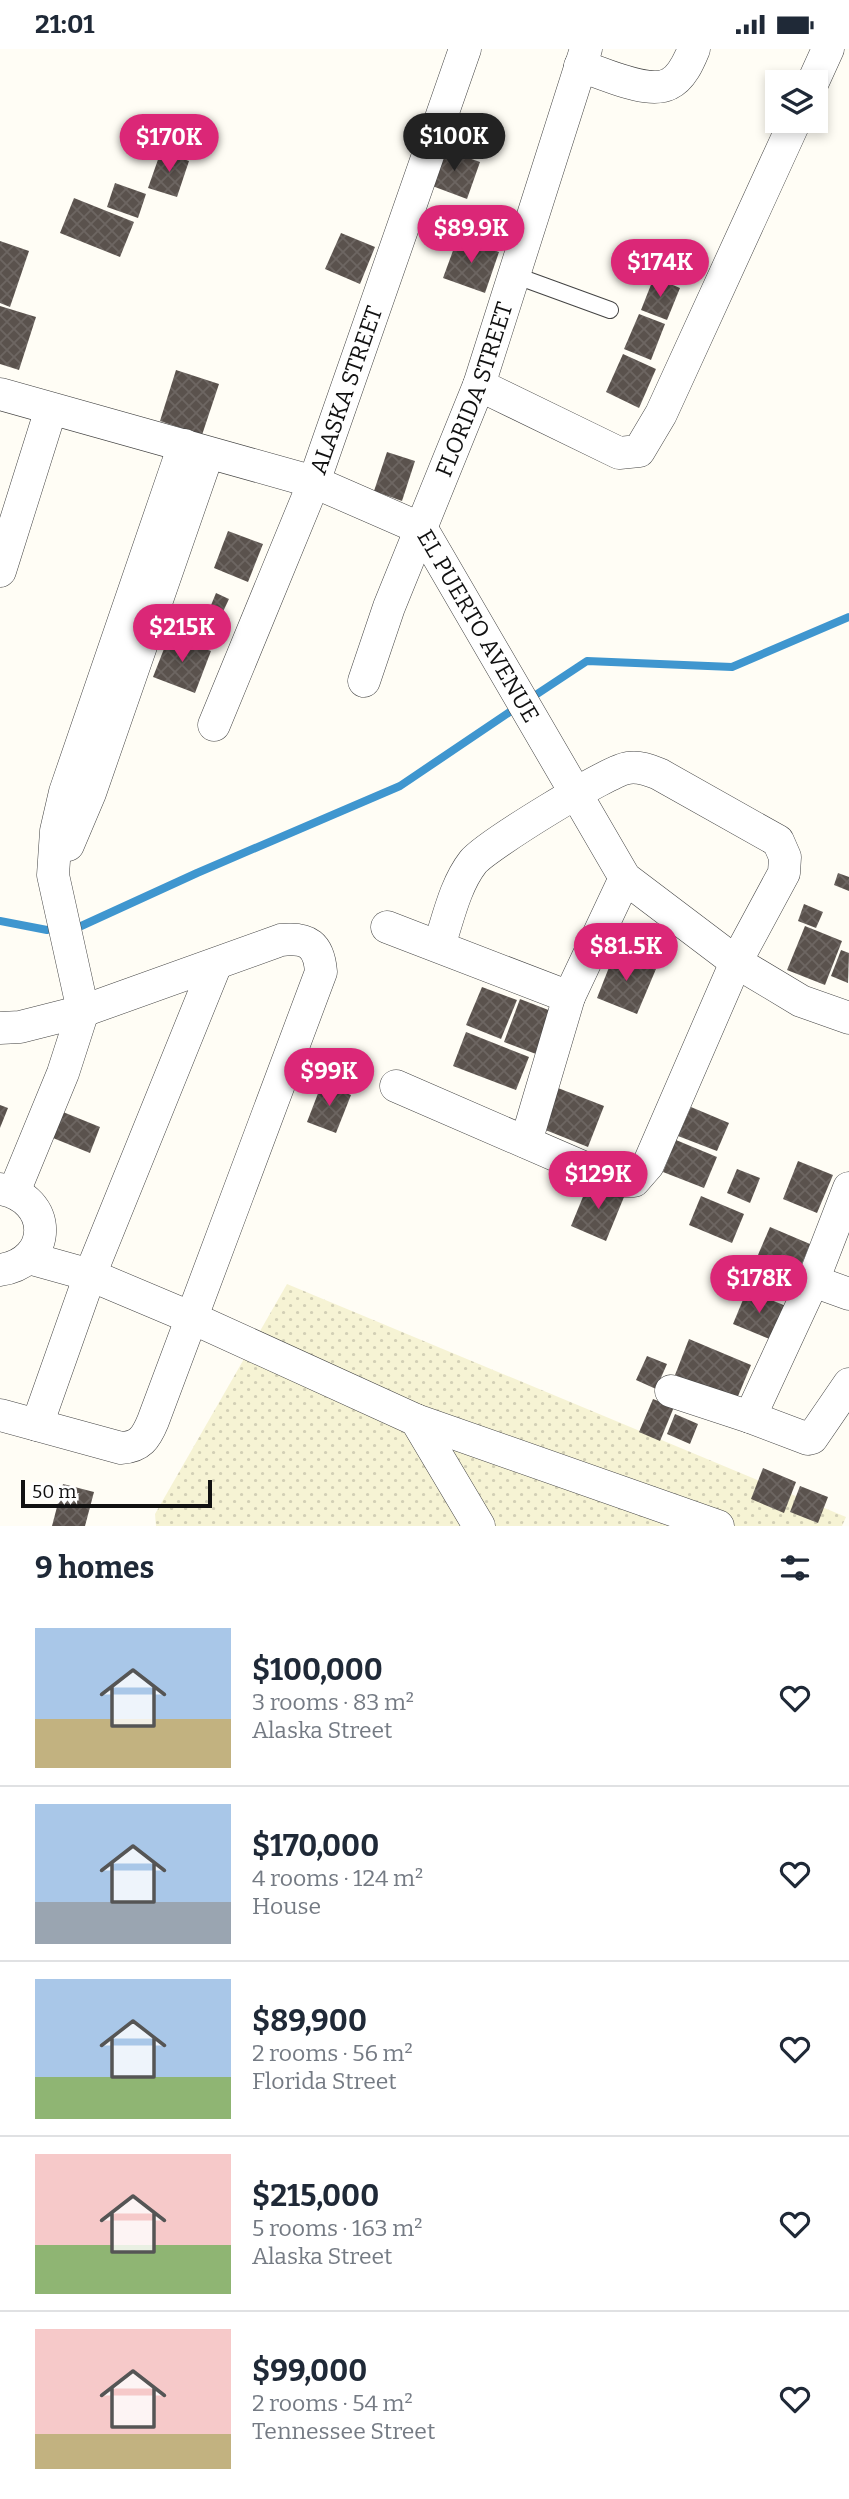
<!DOCTYPE html>
<html lang="en">
<head>
<meta charset="utf-8">
<style>
  :root { --surface:#fff; --page:#f2f2f3; --text:#1f2937; --muted:#747a83; --line:#e0e1e3; --accent:#db2777 }
  body { margin:0; font-family:Bitter,serif; background:var(--page); color:var(--text); height:100vh; display:flex; flex-direction:column; font-size:26px; white-space:nowrap }
  * { box-sizing:border-box; margin:0 }
  p { font-size:23px; color:var(--muted) }
  .icon { flex:none; width:38px; height:38px; fill:none; stroke:currentColor; stroke-width:2; stroke-linecap:round; stroke-linejoin:round }
  .map { position:relative; height:1477px; overflow:hidden }
  .drawer { display:flex; flex-direction:column; background:var(--surface); flex:1 }
  .drawer>* { flex:none }
  .tools { position:absolute; left:765px; top:21px; display:grid; gap:14px }
  .tools a { display:grid; place-items:center; width:63px; height:63px; border-radius:0px; background:var(--surface); box-shadow:0 4px 10px #0003; font-size:35px }
  .scale { position:absolute; left:21px; bottom:18px; width:191px; box-sizing:border-box; padding-left:7px; border:4px solid #111; border-top:0; font-size:19px; line-height:24px; white-space:nowrap; color:#111; -webkit-text-stroke:5px #fff; paint-order:stroke }
  .price { position:absolute; translate:-50% -60px; padding:0 16px; border-radius:24px; background:var(--accent); color:#fff; font-size:23px; line-height:46px; filter:drop-shadow(0 2px 4px #0008) }
  .price::after { content:''; position:absolute; left:50%; top:42px; width:21px; height:16px; margin-left:-10px; background:inherit; clip-path:polygon(0 0,100% 0,50% 100%) }
  .price.on { background:#222; color:#fff }
  ul { padding:0; list-style:none }
  li { display:flex; align-items:center; gap:21px; height:175px; padding:0 35px }
  li+li { border-top:2px solid var(--line) }
  li span { display:grid; place-items:center; flex:none; width:196px; height:140px; border-radius:0px; color:#555 }
  li>.icon { margin-inline-start:auto }
  span .icon { width:84px; height:84px; fill:#fffc; stroke-width:1 }
  li b { font-size:30px }
  h2 { display:flex; justify-content:space-between; align-items:center; height:84px; padding:0 35px; font-size:30px }
  .status { display:flex; justify-content:space-between; align-items:center; height:49px; padding:0 35px; background:var(--surface); direction:ltr }
  .status svg { height:19px; fill:currentColor }
  .map>svg:first-child { display:block }
  .farmland { fill:url(#farmland-dots) }
  .lines { fill:none; stroke-linecap:round; stroke-linejoin:round }
  .stream { stroke:#3f96cf; stroke-width:8 }
  .building { fill:url(#building-cross-hatch) }
  .lane-casing { stroke:#444; stroke-width:18 }
  .street-casing { stroke:#444; stroke-width:33 }
  .lane { stroke:#fff; stroke-width:16 }
  .street { stroke:#fff; stroke-width:32 }
  .labels { text-anchor:middle; dominant-baseline:central; stroke-width:7; stroke-linejoin:round; paint-order:stroke }
  .street-label { font-size:23px; fill:#111; stroke:#fff }
</style>
</head>
<body>
<div class="status"><b>21:01</b><svg viewBox="0 0 49 12"><path d="M0 12V9h3v3zM5 12V6h3v6zM10 12V3h3v9zM15 12V0h3v12zM26 1h20v11H26zM47 4h2v5h-2z"/></svg></div>
<div class="map">
<svg width="849" height="1477" viewBox="0 0 849 1477">
  <defs>
    <pattern id="farmland-dots" width="8" height="8" patternUnits="userSpaceOnUse" patternTransform="scale(1.75)"><rect width="8" height="8" fill="#f6f3d4"/><path d="M2 2h.1M6 6h.1" fill="none" stroke="#d2cfb5" stroke-width="1.8" stroke-linecap="round"/></pattern>
    <pattern id="building-cross-hatch" width="8" height="8" patternUnits="userSpaceOnUse" patternTransform="scale(1.75)"><rect width="8" height="8" fill="#5a524d"/><path d="M0 0l8 8M0 8l8-8" fill="none" stroke="#6d6662"/></pattern>
  </defs>
  <rect width="100%" height="100%" fill="#fffdf5"/>
  <polygon class="farmland" points="287,1235 846,1468 842,1477 156,1477 155,1465"/>
  <g class="lines">
    <g class="stream">
      <polyline points="528,651 587,612 732,618 849,568"/>
      <polyline points="0,872 47,881"/>
      <polyline points="79,878 197,824 400,737 517,658"/>
    </g>
  </g>
  <g class="building">
    <polygon points="440,99 480,113 467,150 427,135"/>
    <polygon points="161,102 189,112 177,148 148,139"/>
    <polygon points="115,134 146,145 138,169 107,158"/>
    <polygon points="74,149 134,173 120,208 60,184"/>
    <polygon points="341,184 375,198 360,235 325,220"/>
    <polygon points="458,188 499,203 485,244 443,229"/>
    <polygon points="0,192 29,202 10,258 0,254"/>
    <polygon points="654,228 680,239 667,271 641,261"/>
    <polygon points="0,257 36,268 19,321 0,315"/>
    <polygon points="639,265 665,275 651,311 624,300"/>
    <polygon points="623,305 656,320 639,359 606,343"/>
    <polygon points="176,321 219,335 202,386 160,372"/>
    <polygon points="387,403 415,412 402,452 374,442"/>
    <polygon points="228,482 263,495 248,533 214,519"/>
    <polygon points="216,544 229,550 221,567 209,561"/>
    <polygon points="169,587 211,602 195,644 153,628"/>
    <polygon points="838,824 849,828 849,842 834,836"/>
    <polygon points="804,855 823,863 816,879 798,872"/>
    <polygon points="805,877 842,892 825,936 787,921"/>
    <polygon points="841,901 849,904 848,934 831,927"/>
    <polygon points="615,903 656,920 637,965 597,949"/>
    <polygon points="482,938 517,951 501,990 466,976"/>
    <polygon points="520,950 551,962 536,1005 504,993"/>
    <polygon points="466,983 529,1008 516,1041 453,1017"/>
    <polygon points="322,1034 351,1046 336,1084 307,1073"/>
    <polygon points="558,1039 604,1057 588,1098 543,1080"/>
    <polygon points="0,1056 8,1059 0,1079"/>
    <polygon points="691,1058 729,1074 717,1102 678,1087"/>
    <polygon points="63,1063 100,1078 90,1104 53,1089"/>
    <polygon points="676,1091 717,1108 704,1139 663,1123"/>
    <polygon points="798,1112 833,1126 817,1164 783,1150"/>
    <polygon points="737,1120 760,1129 750,1154 727,1144"/>
    <polygon points="589,1133 624,1148 606,1192 571,1177"/>
    <polygon points="701,1147 744,1165 732,1194 689,1176"/>
    <polygon points="770,1178 810,1195 795,1232 754,1215"/>
    <polygon points="747,1241 786,1257 772,1291 733,1275"/>
    <polygon points="689,1290 751,1316 736,1352 675,1326"/>
    <polygon points="647,1307 667,1315 656,1340 636,1331"/>
    <polygon points="653,1350 674,1358 660,1392 639,1383"/>
    <polygon points="675,1365 698,1375 690,1395 667,1385"/>
    <polygon points="763,1419 796,1433 784,1464 751,1450"/>
    <polygon points="63,1435 94,1443 85,1477 52,1477"/>
    <polygon points="800,1437 828,1448 818,1474 790,1463"/>
  </g>
  <g class="lines">
    <g class="lane-casing">
      <polyline id="lane" points="514,226 610,261"/>
    </g>
    <g class="street-casing">
      <g id="street">
        <path d="M580 17C603 24 648 46 669 35 682 29 689 12 694 0"/>
        <polyline points="813,33 828,0"/>
        <polyline points="479,336 619,404 639,402 661,365 795,72"/>
        <path id="s1" d="M0 345 314 433 422 480 625 829 736 913 801 952 849 969"/>
        <polyline points="0,522 51,360"/>
        <path id="s2" d="M364 632 389 558 479 336 586 0"/>
        <path id="s3" d="M214 676 314 433 465 0"/>
        <polyline points="68,796 90,744 208,404"/>
        <polyline points="387,878 569,948"/>
        <path d="M0 979 20 978 83 962 281 891C308 888 319 896 321 923L153 1372C146 1389 140 1398 121 1399L0 1366"/>
        <path d="M396 1037 615 1132H634L648 1116 736 913 784 824 785 808 778 792 659 725C649 721 639 717 628 719 609 721 486 797 473 813 455 836 448 870 439 897"/>
        <polyline points="526,1093 569,948 625,829"/>
        <polyline points="849,1139 813,1232 750,1368 808,1390 812,1389 849,1335"/>
        <path d="M0 1140C53 1149 54 1213 0 1221"/>
        <polyline points="14,1143 63,1024 83,962 53,826 56,782 65,743 184,396"/>
        <polyline points="29,1209 90,1226 192,1269 416,1371 479,1477"/>
        <polyline points="813,1232 849,1245"/>
        <polyline points="671,1342 750,1368"/>
        <polyline points="416,1371 718,1477"/>
        <polyline points="37,1376 90,1226 216,915"/>
      </g>
    </g>
    <use href="#lane" class="lane"/>
    <use href="#street" class="street"/>
  </g>
  <g class="labels">
    <g class="street-label">
      <text stroke="none"><textPath href="#s3" startOffset="360">ALASKA STREET</textPath></text>
      <text stroke="none"><textPath href="#s2" startOffset="312">FLORIDA STREET</textPath></text>
      <text stroke="none"><textPath href="#s1" startOffset="556">EL PUERTO AVENUE</textPath></text>
    </g>
  </g>
</svg>
<div class="tools">
<a><svg class="icon" aria-label="layers" viewBox="0 0 24 24"><path d="M12 4l9 5-9 5-9-5zM3 14l9 5 9-5"/></svg></a>
</div>
<div class="scale">50 m</div>
<b class="price on" style="left:454px;top:124px">$100K</b>
<b class="price" style="left:169px;top:125px">$170K</b>
<b class="price" style="left:471px;top:216px">$89.9K</b>
<b class="price" style="left:660px;top:250px">$174K</b>
<b class="price" style="left:182px;top:615px">$215K</b>
<b class="price" style="left:626px;top:934px">$81.5K</b>
<b class="price" style="left:329px;top:1059px">$99K</b>
<b class="price" style="left:598px;top:1162px">$129K</b>
<b class="price" style="left:759px;top:1266px">$178K</b>
</div>
<section class="drawer">
<h2>9 homes<svg class="icon" aria-label="filters" viewBox="0 0 24 24"><path d="M4 7h16M4 17h16"/><circle cx="9" cy="7" r="2"/><circle cx="15" cy="17" r="2"/></svg></h2>
<ul>
<li><span style="background:linear-gradient(#a9c7e8 65%,#c2b280 0)"><svg class="icon" aria-label="home" viewBox="0 0 24 24"><path d="M3 11l9-7 9 7M6 9v11h12V9"/></svg></span><div><b>$100,000</b><p>3 rooms · 83 m²</p><p>Alaska Street</p></div><svg class="icon" aria-label="heart" viewBox="0 0 24 24"><path d="M12 20l-8-8c-3-5 5-10 8-4 3-6 11-1 8 4z"/></svg></li>
<li><span style="background:linear-gradient(#a9c7e8 70%,#9aa5b1 0)"><svg class="icon" aria-label="home" viewBox="0 0 24 24"><path d="M3 11l9-7 9 7M6 9v11h12V9"/></svg></span><div><b>$170,000</b><p>4 rooms · 124 m²</p><p>House</p></div><svg class="icon" aria-label="heart" viewBox="0 0 24 24"><path d="M12 20l-8-8c-3-5 5-10 8-4 3-6 11-1 8 4z"/></svg></li>
<li><span style="background:linear-gradient(#a9c7e8 70%,#8fb573 0)"><svg class="icon" aria-label="home" viewBox="0 0 24 24"><path d="M3 11l9-7 9 7M6 9v11h12V9"/></svg></span><div><b>$89,900</b><p>2 rooms · 56 m²</p><p>Florida Street</p></div><svg class="icon" aria-label="heart" viewBox="0 0 24 24"><path d="M12 20l-8-8c-3-5 5-10 8-4 3-6 11-1 8 4z"/></svg></li>
<li><span style="background:linear-gradient(#f6c9c9 65%,#8fb573 0)"><svg class="icon" aria-label="home" viewBox="0 0 24 24"><path d="M3 11l9-7 9 7M6 9v11h12V9"/></svg></span><div><b>$215,000</b><p>5 rooms · 163 m²</p><p>Alaska Street</p></div><svg class="icon" aria-label="heart" viewBox="0 0 24 24"><path d="M12 20l-8-8c-3-5 5-10 8-4 3-6 11-1 8 4z"/></svg></li>
<li><span style="background:linear-gradient(#f6c9c9 75%,#c2b280 0)"><svg class="icon" aria-label="home" viewBox="0 0 24 24"><path d="M3 11l9-7 9 7M6 9v11h12V9"/></svg></span><div><b>$99,000</b><p>2 rooms · 54 m²</p><p>Tennessee Street</p></div><svg class="icon" aria-label="heart" viewBox="0 0 24 24"><path d="M12 20l-8-8c-3-5 5-10 8-4 3-6 11-1 8 4z"/></svg></li>
</ul>
</section>
</body>
</html>
